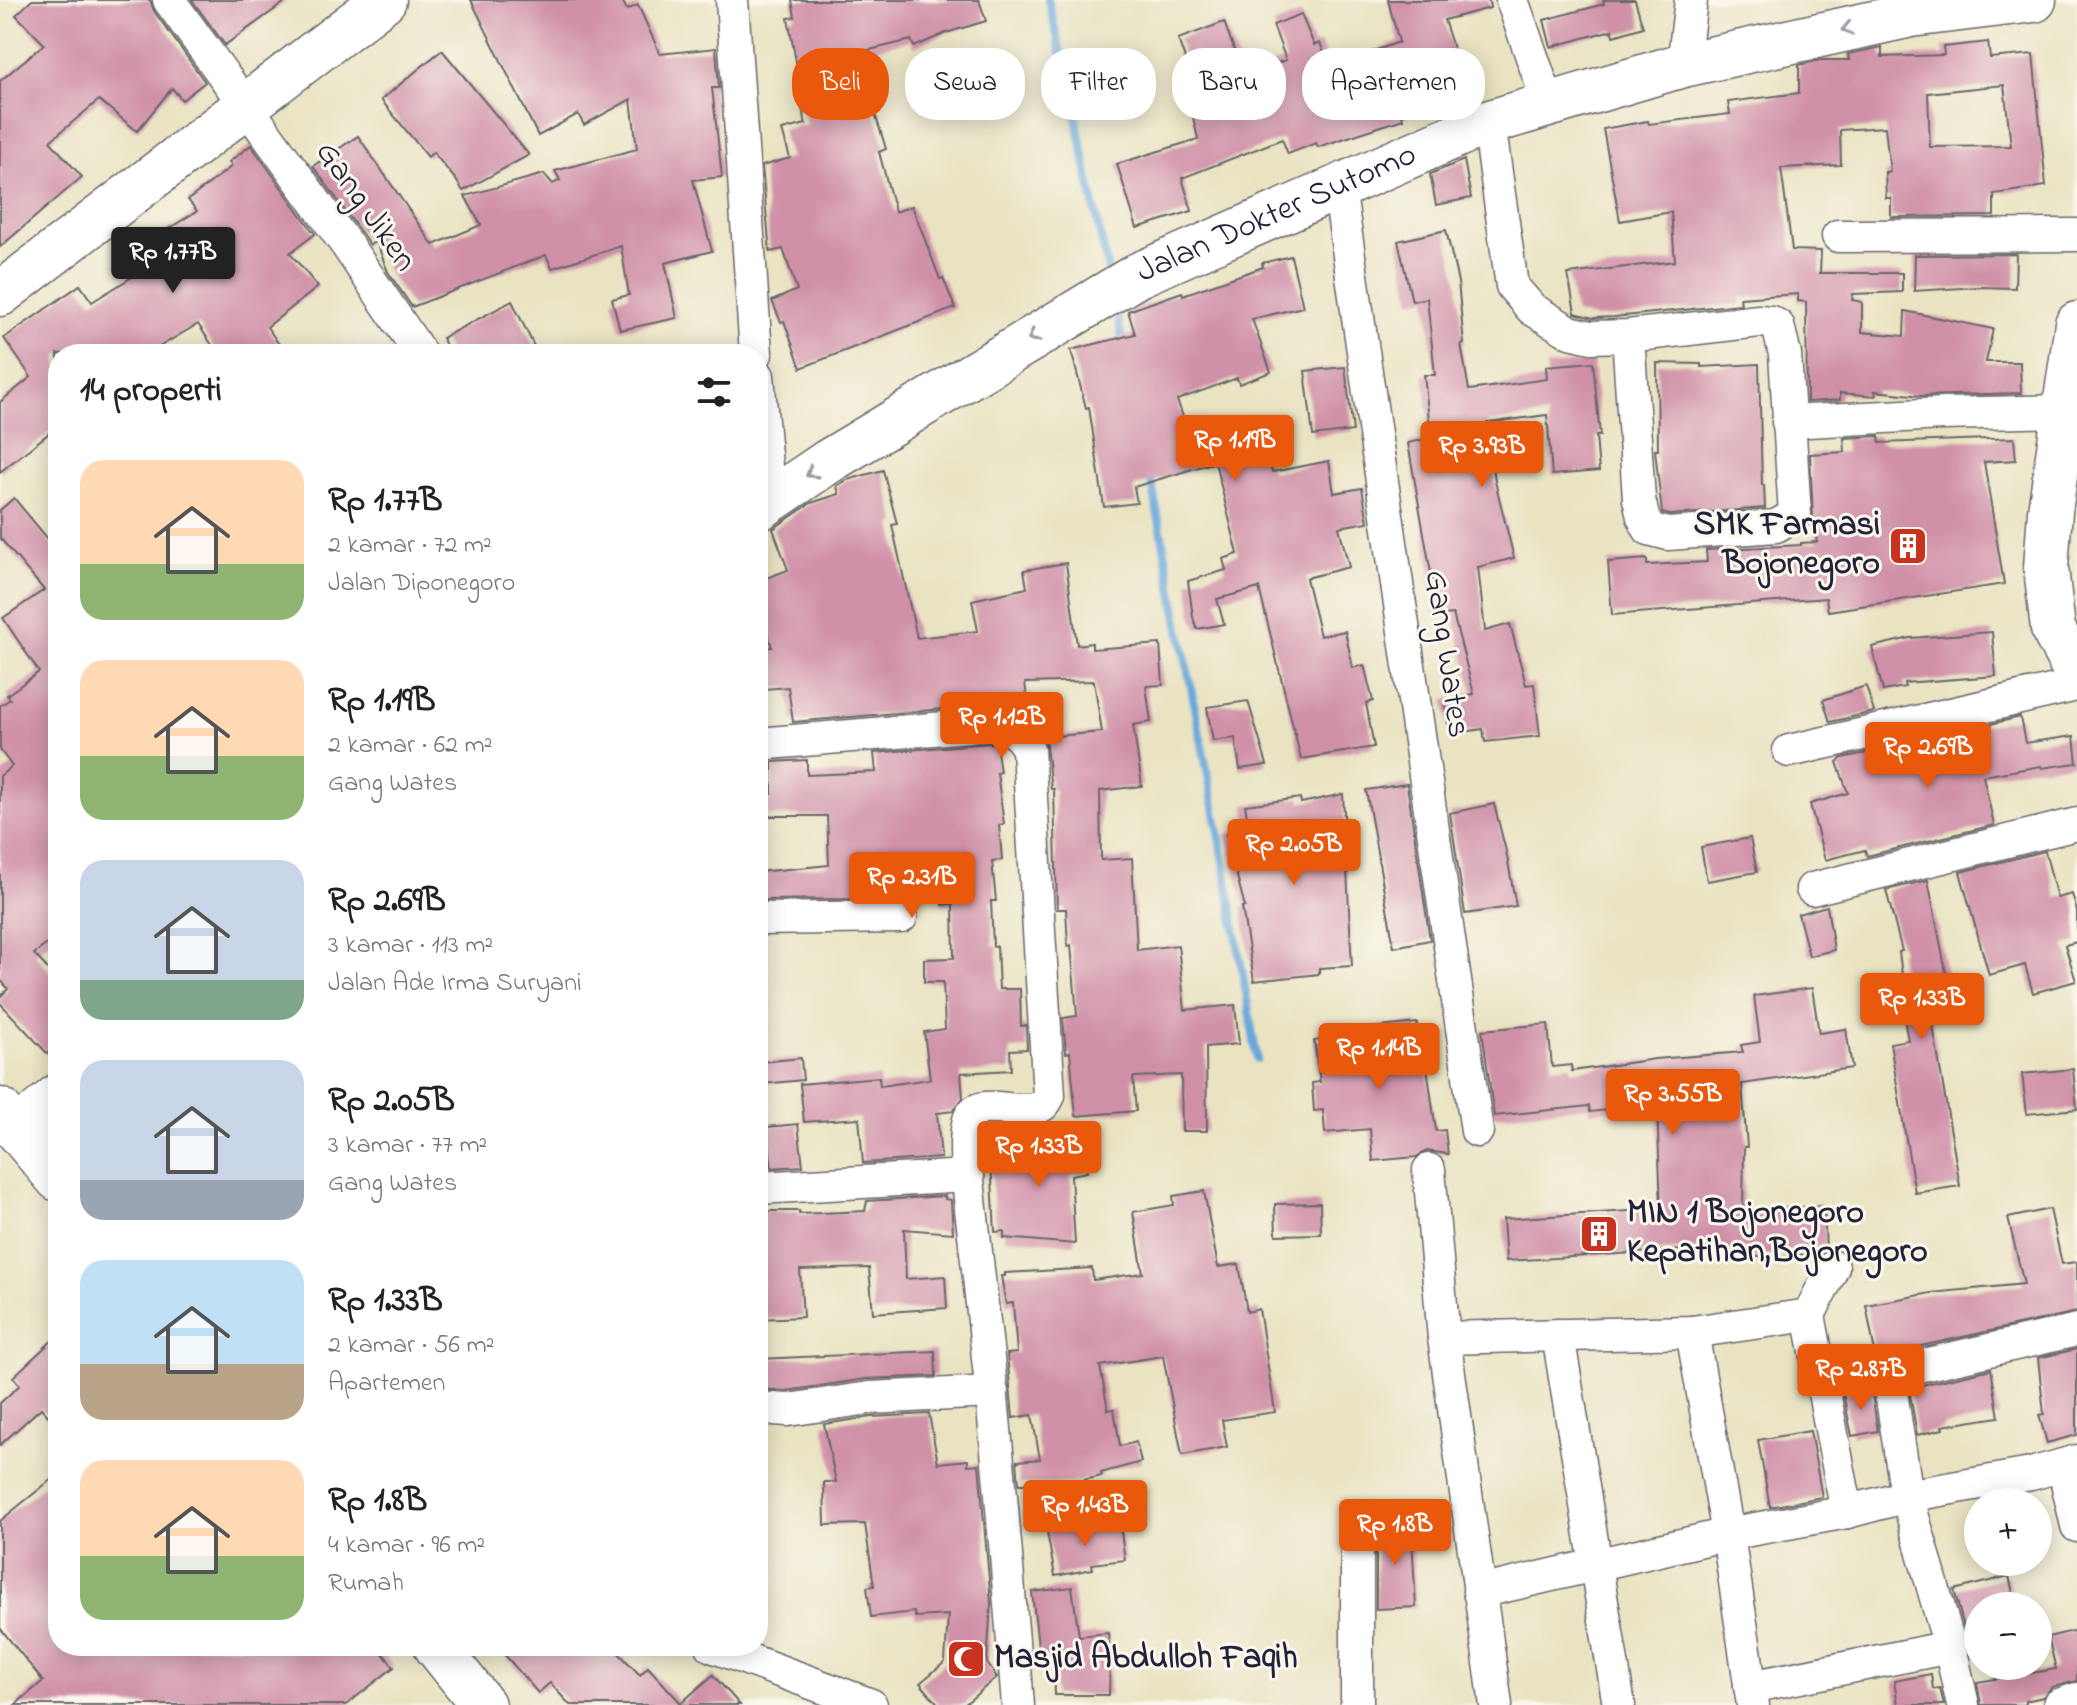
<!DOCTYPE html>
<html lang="id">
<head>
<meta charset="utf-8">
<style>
  :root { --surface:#fff; --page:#f6f6f6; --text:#222; --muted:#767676; --accent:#ea580c }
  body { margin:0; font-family:"Indie Flower",sans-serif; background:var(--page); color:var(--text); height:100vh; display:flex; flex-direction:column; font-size:30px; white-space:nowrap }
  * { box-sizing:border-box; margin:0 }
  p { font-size:26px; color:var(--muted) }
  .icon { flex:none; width:44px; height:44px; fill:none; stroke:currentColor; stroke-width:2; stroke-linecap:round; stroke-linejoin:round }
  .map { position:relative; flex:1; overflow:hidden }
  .side { position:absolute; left:48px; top:344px; width:720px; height:1312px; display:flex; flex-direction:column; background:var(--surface); border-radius:32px; box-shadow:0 4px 20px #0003 }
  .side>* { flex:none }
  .top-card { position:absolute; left:792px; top:48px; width:760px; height:72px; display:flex; gap:16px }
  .tools { position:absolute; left:1964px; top:1488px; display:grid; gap:16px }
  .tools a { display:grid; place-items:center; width:88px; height:88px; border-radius:50%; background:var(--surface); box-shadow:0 4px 20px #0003; font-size:40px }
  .price { position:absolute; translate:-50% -68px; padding:0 18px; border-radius:8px; background:var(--accent); color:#fff; font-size:26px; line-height:52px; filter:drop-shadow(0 2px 4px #0008) }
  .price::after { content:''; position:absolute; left:50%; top:48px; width:24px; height:18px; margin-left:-12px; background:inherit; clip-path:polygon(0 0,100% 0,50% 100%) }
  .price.selected { background:#222; color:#fff }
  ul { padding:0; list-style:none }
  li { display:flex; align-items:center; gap:24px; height:200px; padding:0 32px }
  li span { display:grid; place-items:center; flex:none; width:224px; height:160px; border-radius:24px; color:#555 }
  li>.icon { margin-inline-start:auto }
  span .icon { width:96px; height:96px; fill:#fffc; stroke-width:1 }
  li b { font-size:34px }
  h2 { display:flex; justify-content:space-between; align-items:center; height:96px; padding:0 32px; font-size:34px }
  .chip { padding:0 28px; border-radius:32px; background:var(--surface); box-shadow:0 4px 20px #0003; font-size:28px; line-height:72px }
  .chip.selected { background:var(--accent); color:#fff }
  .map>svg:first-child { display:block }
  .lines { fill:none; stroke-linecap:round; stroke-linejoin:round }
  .stream { stroke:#68a8db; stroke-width:8 }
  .building { fill:#d091a8; fill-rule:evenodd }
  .street-casing { stroke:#68666a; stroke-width:35 }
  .secondary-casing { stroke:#68666a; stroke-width:47 }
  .primary-casing { stroke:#68666a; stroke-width:47 }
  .street { stroke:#fff; stroke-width:32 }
  .secondary { stroke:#fff; stroke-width:44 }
  .primary { stroke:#fff; stroke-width:44 }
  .oneway { stroke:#9c9ca7 }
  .labels { text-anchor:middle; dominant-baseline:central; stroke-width:6; stroke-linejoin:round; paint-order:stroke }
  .street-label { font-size:34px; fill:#22223b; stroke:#fbf7ec }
  .poi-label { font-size:34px; font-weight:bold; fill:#22223b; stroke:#fbf7ec; text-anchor:start }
</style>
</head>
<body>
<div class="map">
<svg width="2077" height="1705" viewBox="0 0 2077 1705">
  <rect width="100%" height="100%" fill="#fbf7ec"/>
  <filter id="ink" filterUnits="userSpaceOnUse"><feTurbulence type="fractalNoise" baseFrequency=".0125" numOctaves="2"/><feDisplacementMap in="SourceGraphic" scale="16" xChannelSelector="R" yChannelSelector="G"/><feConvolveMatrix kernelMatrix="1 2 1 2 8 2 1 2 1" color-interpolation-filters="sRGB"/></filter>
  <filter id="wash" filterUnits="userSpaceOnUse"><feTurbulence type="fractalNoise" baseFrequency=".006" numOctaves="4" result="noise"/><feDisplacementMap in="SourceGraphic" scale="32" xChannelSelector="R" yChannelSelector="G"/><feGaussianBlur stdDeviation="1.8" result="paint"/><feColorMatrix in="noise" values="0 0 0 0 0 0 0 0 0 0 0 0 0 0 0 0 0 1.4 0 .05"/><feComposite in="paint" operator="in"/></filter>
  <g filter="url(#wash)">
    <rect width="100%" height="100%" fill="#e9e3c2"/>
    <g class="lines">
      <g class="stream">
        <polyline points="1048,0 1071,93 1109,276"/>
        <polyline points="1115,305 1124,347"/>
        <polyline points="1150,473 1220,838 1257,1059"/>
      </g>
    </g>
    <g id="blocks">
      <g class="building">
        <polygon points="32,0 150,0 154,11 205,82 182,100 172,88 137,131 99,100 50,141 82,177 0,247 0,81 44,44 16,15"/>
        <polygon points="192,0 288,0 225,45"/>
        <polygon points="471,0 622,0 627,10 638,5 660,54 716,48 719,88 712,88 722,177 693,180 712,251 665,263 677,318 620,330 612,299 629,295 621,246 552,268 546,255 412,307 388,272 376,241 370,245 313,166 358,136 433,245 481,225 465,196 544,174 553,184 560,180 555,171 637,149 631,99 584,125 578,114 538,136"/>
        <polygon points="792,0 979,0 986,21 946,33 914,47 911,40 849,55 864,110 873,107 886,149 879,152 895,212 912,206 940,279 943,278 955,308 801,368 784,321 781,322 772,301 797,290 783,249 770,252 762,166 790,158 782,130 806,124 794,79 799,78 788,18 795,17"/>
        <polygon points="1388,0 1489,0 1490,8 1444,20 1467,90 1422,104 1424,108 1402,115 1403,119 1318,147 1316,143 1288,154 1282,139 1182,178 1192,211 1137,228 1117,164 1198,139 1184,78 1191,76 1178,39 1224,22 1243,74 1286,60 1273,25 1301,14 1314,45 1320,43 1330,67 1399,42"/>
        <polygon points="1603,0 1635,0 1643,27 1614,36 1612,30 1551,47 1544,20 1604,4"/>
        <path d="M1988 42 1990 58 2033 54 2046 186 1994 194V216L1891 217V198H1886L1885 172H1890L1885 127 1840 130 1841 165 1781 168 1792 250 1821 251 1820 273H1902V292L1853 294 1852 300 1862 302V332L1904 336 1905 311 1993 329 1986 362H2020L2021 393 1921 396 1875 391 1876 396 1840 393V400L1807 402 1806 302 1798 301V294L1740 298 1741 304 1614 317 1593 318 1575 313 1568 274 1675 261 1671 212 1620 221 1603 129 1648 121 1649 124 1730 114 1728 102 1799 93V65L1821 60H1849L1848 54 1882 47V57L1944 55 1943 47ZM2004 85 2011 146 1930 147 1928 93Z"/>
        <polygon points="442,50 529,155 463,191 456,180 433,152 428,157 381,100"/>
        <polygon points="251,145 315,234 290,253 318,287 267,327 286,354 218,354 198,324 147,354 58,354 58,426 0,472 0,402 31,377 4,338 80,285 92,302 135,275 123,257 197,211 188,200 232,166 229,162"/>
        <polygon points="1464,160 1471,198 1436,205 1430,174"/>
        <polygon points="1446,230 1458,282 1464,344 1461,344 1469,390 1547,379 1546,366 1593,362 1600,436 1596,436 1599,471 1552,475 1547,415 1487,423 1495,481 1514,558 1478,567 1485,631 1510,624 1526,685 1534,684 1540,736 1485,742 1483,729 1450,734 1444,700 1474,694 1453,614 1434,616 1432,579 1408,443 1431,438 1424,375 1435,375 1427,298 1412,301 1398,241"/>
        <polygon points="2016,254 2015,288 1978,287 1914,291 1915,255"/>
        <polygon points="1291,256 1303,307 1252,319 1271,372 1239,384 1237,378 1177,400 1191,438 1255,419 1272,472 1329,461 1334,493 1362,488 1368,522 1339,527 1349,567 1306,578 1320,636 1345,631 1353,668 1364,665 1373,701 1366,703 1374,747 1301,759 1259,588 1217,599 1224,624 1197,629 1193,617 1188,581 1226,570 1223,559 1238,554 1215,462 1134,487 1137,503 1104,507 1089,407 1086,408 1071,350 1135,334 1128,311 1182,292 1183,295 1263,267 1262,263"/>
        <polygon points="512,301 534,346 519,354 451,354 442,338"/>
        <polygon points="1657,363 1701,364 1701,367 1759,364 1762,485 1764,485 1765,508 1670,515 1662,513 1655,450 1658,450"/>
        <polygon points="1345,367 1353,431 1313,436 1305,371"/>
        <polygon points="1879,436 1880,443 2014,438 2016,460 1984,462 2004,584 1828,611 1826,598 1612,615 1608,562 1647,559 1647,565 1707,562 1706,550 1801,545 1801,543 1817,542 1813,518 1810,454 1845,452 1844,438"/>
        <polygon points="883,470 897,524 892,525 917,638 978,631 972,600 1027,588 1024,570 1066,563 1077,645 1092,643 1092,649 1160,644 1163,685 1146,686 1151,722 1133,725 1142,786 1100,791 1101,860 1132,858 1137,950 1178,945 1185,1010 1235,1005 1239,1044 1206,1047 1207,1131 1182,1131 1181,1075 1135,1077 1133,1078 1136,1111 1076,1116 1070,1052 1066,1053 1063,1018 1077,1016 1071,945 1068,946 1066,909 1057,909 1054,789 1051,789 1045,737 1102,732 1094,681 1025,683 1028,705 1004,707 989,705 793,722 788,687 765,689 760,648 772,647 758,605 758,581 788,570 773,529 811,503 839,494 837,486 847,480"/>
        <polygon points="14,498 58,551 58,935 34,954 58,980 58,1065 0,1003 0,997 8,989 0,979 0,776 12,766 0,750 0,706 10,699 7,695 39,672 3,618 44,590 0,538 0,510"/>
        <polygon points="1992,632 1996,676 1904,683 1905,687 1883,691 1872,647 1910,638"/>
        <polygon points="1866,686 1874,712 1830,722 1823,700"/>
        <polygon points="1248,701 1267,765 1240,769 1235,738 1213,741 1207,707"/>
        <polygon points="2020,717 2025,743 2074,736 2077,763 2042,768 2041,766 1983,776 1994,825 1867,856 1865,850 1825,860 1810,804 1848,793 1837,762 1842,758 1881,750 1888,771 1935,752 1932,738"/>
        <polygon points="990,743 996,744 1000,772 997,773 1004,824 999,825 1002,860 992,861 996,901 991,901 993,946 997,946 999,989 1020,989 1021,1026 1026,1025 1027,1049 1010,1050 1011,1070 961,1073 963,1098 953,1111 937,1113 941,1158 863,1163 859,1118 804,1122 800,1084 879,1077 880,1086 930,1079 924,1032 945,1029 943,982 924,982 924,959 954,958 953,904 942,905 941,892 915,897 912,877 861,880 861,899 758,900 758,872 829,865 827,816 758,816 758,794 772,794 772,762 807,760 807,775 876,772 874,753"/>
        <polygon points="1407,784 1430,940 1394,947 1366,790"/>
        <polygon points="1343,794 1352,966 1319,968 1319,974 1254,981 1242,907 1245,907 1226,834 1249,828 1245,805 1300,798 1301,803"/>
        <polygon points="1494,804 1506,851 1516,906 1465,914 1450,813"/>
        <polygon points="1750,838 1757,872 1707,881 1701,847"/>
        <polygon points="2045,851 2057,898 2072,894 2077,912 2077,942 2065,945 2076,981 2033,993 2025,965 1989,975 1960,872"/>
        <polygon points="1928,880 1950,993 1928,997 1960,1186 1915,1193 1890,1043 1908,1040 1896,977 1902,975 1899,952 1902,951 1886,890"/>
        <polygon points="1827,906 1834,950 1809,956 1798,914"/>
        <polygon points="1812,988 1819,1033 1846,1029 1852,1068 1742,1084 1747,1147 1744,1147 1743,1210 1824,1206 1826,1250 1820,1254 1751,1257 1751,1251 1714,1251 1714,1248 1506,1261 1503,1219 1661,1209 1657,1104 1590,1112 1589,1106 1494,1116 1482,1030 1548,1024 1552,1067 1571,1065 1572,1071 1655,1059 1743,1052 1741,1045 1760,1042 1754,996"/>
        <polygon points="1417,1023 1422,1068 1427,1067 1436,1131 1445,1130 1448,1154 1427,1151 1416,1157 1373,1161 1370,1129 1325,1133 1323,1110 1314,1111 1312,1083 1320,1082 1314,1041 1370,1033 1370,1028"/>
        <polygon points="801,1058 803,1080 763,1084 761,1062"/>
        <polygon points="2073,1069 2077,1109 2027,1114 2022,1074"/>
        <polygon points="798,1124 803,1166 772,1168 767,1127"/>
        <polygon points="1077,1125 1087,1172 1071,1175 1075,1244 1004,1238 1004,1231 995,1232 991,1161 1039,1157 1034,1134"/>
        <polygon points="1204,1191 1218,1267 1239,1264 1247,1312 1259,1309 1275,1412 1222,1420 1227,1447 1182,1455 1163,1356 1100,1366 1108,1410 1114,1409 1120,1446 1136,1442 1141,1462 1101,1473 1102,1476 1070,1483 1019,1484 1017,1461 1040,1459 1032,1415 1013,1418 1007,1354 1017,1353 1013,1303 1006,1304 1001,1276 1005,1276 1005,1273 1092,1268 1093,1280 1143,1273 1133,1212 1174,1205 1173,1196"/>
        <polygon points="945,1196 945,1199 951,1200 953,1233 904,1229 906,1279 945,1276 947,1308 873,1313 869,1268 800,1270 803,1317 758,1319 758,1286 762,1286 761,1211 799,1211 799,1214 865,1211 867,1201"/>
        <polygon points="1320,1203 1321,1234 1276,1235 1275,1204"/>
        <polygon points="2050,1209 2062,1264 2077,1262 2077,1312 1884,1354 1876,1358 1866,1305 1931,1293 2024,1284 2008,1218"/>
        <polygon points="58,1335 58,1427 41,1408 0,1445 0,1403 20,1385 13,1377"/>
        <polygon points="2077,1349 2077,1435 2047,1443 2039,1415 2044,1414 2038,1358"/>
        <polygon points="935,1351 936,1376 866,1379 787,1391 758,1389 758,1359"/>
        <polygon points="1991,1369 1999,1417 1942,1426 1943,1429 1917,1435 1909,1388"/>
        <polygon points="1871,1389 1878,1431 1852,1436 1843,1393"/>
        <polygon points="929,1414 938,1463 968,1460 968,1465 979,1464 991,1603 987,1663 997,1677 964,1705 939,1705 920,1683 945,1662 948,1615 915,1617 914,1612 871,1617 867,1587 874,1586 865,1524 825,1525 824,1482 836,1482 824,1424 871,1417"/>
        <polygon points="1810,1431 1822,1497 1770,1507 1758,1440"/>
        <polygon points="58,1474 58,1646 377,1646 394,1667 346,1705 15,1705 43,1681 0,1628 0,1521"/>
        <polygon points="1411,1521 1416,1607 1376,1609 1376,1526"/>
        <polygon points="1085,1525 1086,1529 1120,1525 1125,1560 1092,1564 1093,1569 1055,1576 1047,1532"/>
        <polygon points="2009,1576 2016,1606 1978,1606 1978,1624 1964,1627 1954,1590"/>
        <polygon points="1072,1587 1079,1636 1108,1633 1110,1654 1109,1695 1055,1695 1054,1661 1040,1663 1032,1592"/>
        <polygon points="2077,1630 2077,1681 2052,1687 2043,1697 2025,1701 2026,1705 1981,1705 1977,1682 2056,1669 2048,1637"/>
        <polygon points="497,1646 612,1646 640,1675 648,1667 681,1703 713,1675 740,1705 570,1705 550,1683 538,1693"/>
        <polygon points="1931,1674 1933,1689 1940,1688 1944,1705 1898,1705 1894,1681"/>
      </g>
    </g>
  </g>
  <g filter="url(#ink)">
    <use href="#blocks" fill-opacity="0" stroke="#68666a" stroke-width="2"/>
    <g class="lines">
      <g class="street-casing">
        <g id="street">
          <polyline points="169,0 346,244 421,354"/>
          <polyline points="732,0 756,354"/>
          <polyline points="1512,0 1549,105"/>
          <polyline points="1683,65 1691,0"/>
          <polyline points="1489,123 1512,286 1532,309 1570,332 1591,337 1628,336 1759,321 1771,322 1778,326 1785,354 1795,515 1776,526 1668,534 1649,529 1643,517 1639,499 1628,336"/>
          <polyline points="1339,187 1477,1131"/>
          <polyline points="1838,236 2077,235"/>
          <polyline points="758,376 769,500"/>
          <polyline points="1788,422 1943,414 2064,411"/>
          <path d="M758 744 991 724C1010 727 1019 732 1028 749L1049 1095C1037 1131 975 1086 968 1124 963 1149 969 1184 971 1209 976 1249 980 1289 985 1330 999 1455 1008 1580 1018 1705"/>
          <polyline points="1789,751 2077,685"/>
          <polyline points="1812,889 2077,824"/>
          <polyline points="758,919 901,917"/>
          <polyline points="1429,1170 1444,1338"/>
          <polyline points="758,1188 968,1176"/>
          <polyline points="1809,1315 1833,1267"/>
          <polyline points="1692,1332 1728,1534 1753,1705"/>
          <polyline points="1558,1335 1619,1705"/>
          <polyline points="758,1408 788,1410 869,1398 992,1392"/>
          <polyline points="2063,1465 2077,1526"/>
          <polyline points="1479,1592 1728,1534 1847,1512 1907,1496 2031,1474 2077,1461"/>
          <polyline points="712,1646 871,1705"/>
          <polyline points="1750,1687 1950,1647"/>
          <polyline points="1357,1705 1357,1525"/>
          <polyline points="1496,1705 1444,1338 1692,1332 1809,1315 1847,1512"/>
          <polyline points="1963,1705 1950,1647 1907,1496 1888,1373 2077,1330"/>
          <polyline points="2059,1705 2077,1699"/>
        </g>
      </g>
      <g class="secondary-casing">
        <g id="secondary">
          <polyline points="0,294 384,0"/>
          <polyline points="2077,324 2050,511 2046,568 2053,629 2077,674"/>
          <path id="s1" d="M758 509 829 461 1138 275 1480 125 1683 65 1911 15 2034 0"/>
          <polyline points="17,1130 58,1096"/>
        </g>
      </g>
      <g class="primary-casing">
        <g id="primary">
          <polyline points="0,1110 58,1179"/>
          <polyline points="436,1646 483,1705"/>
        </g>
      </g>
      <use href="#street" class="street"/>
      <use href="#secondary" class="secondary"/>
      <use href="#primary" class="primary"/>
    </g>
    <defs><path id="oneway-chevron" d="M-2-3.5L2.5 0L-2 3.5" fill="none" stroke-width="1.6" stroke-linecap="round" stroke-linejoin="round" transform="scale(2)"/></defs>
    <g class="oneway">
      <use href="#oneway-chevron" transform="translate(1847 29) rotate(168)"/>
      <use href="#oneway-chevron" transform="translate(1033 337) rotate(149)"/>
      <use href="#oneway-chevron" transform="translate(811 473) rotate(148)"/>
    </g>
  </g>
  <defs>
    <g id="building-square" transform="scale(2)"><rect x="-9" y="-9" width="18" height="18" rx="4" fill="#c8321e" stroke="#fbf7ec"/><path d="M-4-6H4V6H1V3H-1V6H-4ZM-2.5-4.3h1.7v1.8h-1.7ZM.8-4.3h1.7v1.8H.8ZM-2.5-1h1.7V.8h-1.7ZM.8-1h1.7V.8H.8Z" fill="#fff"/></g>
    <g id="mosque-square" transform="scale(2)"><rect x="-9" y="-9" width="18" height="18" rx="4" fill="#c8321e" stroke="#fbf7ec"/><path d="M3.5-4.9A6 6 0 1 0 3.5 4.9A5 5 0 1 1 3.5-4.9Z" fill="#fff"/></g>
  </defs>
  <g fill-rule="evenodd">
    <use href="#building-square" x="1908" y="546"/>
    <use href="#building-square" x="1599" y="1234"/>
    <use href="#mosque-square" x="966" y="1659"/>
  </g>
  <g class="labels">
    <g class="street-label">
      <text transform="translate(365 207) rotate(55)">Gang Jiken</text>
      <text stroke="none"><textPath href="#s1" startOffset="598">Jalan Dokter Sutomo</textPath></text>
      <text transform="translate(1446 654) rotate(82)">Gang Wates</text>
    </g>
    <g class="poi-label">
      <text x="1880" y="526" text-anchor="end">SMK Farmasi<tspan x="1880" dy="39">Bojonegoro</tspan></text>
      <text x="1627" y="1214">MIN 1 Bojonegoro<tspan x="1627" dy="39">Kepatihan,Bojonegoro</tspan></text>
      <text x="994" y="1659">Masjid Abdulloh Faqih</text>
    </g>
  </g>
</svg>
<div class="tools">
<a>+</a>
<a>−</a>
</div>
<b class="price selected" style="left:173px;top:295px">Rp 1.77B</b>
<b class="price" style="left:1235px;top:483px">Rp 1.19B</b>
<b class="price" style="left:1482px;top:489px">Rp 3.93B</b>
<b class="price" style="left:1002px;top:760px">Rp 1.12B</b>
<b class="price" style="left:1928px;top:790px">Rp 2.69B</b>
<b class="price" style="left:1294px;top:887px">Rp 2.05B</b>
<b class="price" style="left:912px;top:920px">Rp 2.31B</b>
<b class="price" style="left:1922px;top:1041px">Rp 1.33B</b>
<b class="price" style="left:1379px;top:1091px">Rp 1.14B</b>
<b class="price" style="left:1673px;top:1137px">Rp 3.55B</b>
<b class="price" style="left:1039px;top:1189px">Rp 1.33B</b>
<b class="price" style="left:1861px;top:1412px">Rp 2.87B</b>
<b class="price" style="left:1085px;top:1548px">Rp 1.43B</b>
<b class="price" style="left:1395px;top:1567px">Rp 1.8B</b>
<div class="top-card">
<a class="chip selected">Beli</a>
<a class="chip">Sewa</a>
<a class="chip">Filter</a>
<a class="chip">Baru</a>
<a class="chip">Apartemen</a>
</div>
<section class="side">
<h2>14 properti<svg class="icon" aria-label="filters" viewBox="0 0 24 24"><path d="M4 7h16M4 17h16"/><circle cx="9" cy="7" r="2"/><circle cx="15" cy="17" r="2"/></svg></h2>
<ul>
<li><span style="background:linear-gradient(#ffd9b3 65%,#8fb573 0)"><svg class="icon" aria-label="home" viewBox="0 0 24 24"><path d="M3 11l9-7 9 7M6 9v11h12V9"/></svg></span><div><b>Rp 1.77B</b><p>2 kamar · 72 m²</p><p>Jalan Diponegoro</p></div></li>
<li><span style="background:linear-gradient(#ffd9b3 60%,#8fb573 0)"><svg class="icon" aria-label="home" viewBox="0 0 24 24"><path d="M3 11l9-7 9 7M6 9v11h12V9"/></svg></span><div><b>Rp 1.19B</b><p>2 kamar · 62 m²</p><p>Gang Wates</p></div></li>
<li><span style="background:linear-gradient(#c9d6e8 75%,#7fa58c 0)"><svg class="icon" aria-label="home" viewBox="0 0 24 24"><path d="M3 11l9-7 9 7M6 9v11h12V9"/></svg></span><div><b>Rp 2.69B</b><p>3 kamar · 113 m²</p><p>Jalan Ade Irma Suryani</p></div></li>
<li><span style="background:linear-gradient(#c9d6e8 75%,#9aa5b1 0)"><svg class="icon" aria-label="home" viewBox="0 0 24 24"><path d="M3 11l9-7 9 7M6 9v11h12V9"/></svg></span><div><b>Rp 2.05B</b><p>3 kamar · 77 m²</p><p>Gang Wates</p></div></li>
<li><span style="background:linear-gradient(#bfe0f5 65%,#b9a48a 0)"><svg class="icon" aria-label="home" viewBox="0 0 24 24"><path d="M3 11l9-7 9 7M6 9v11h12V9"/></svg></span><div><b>Rp 1.33B</b><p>2 kamar · 56 m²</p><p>Apartemen</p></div></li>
<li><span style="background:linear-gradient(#ffd9b3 60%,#8fb573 0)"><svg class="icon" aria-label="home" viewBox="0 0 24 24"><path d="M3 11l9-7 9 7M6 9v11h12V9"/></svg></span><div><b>Rp 1.8B</b><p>4 kamar · 96 m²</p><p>Rumah</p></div></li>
</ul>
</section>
</div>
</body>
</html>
